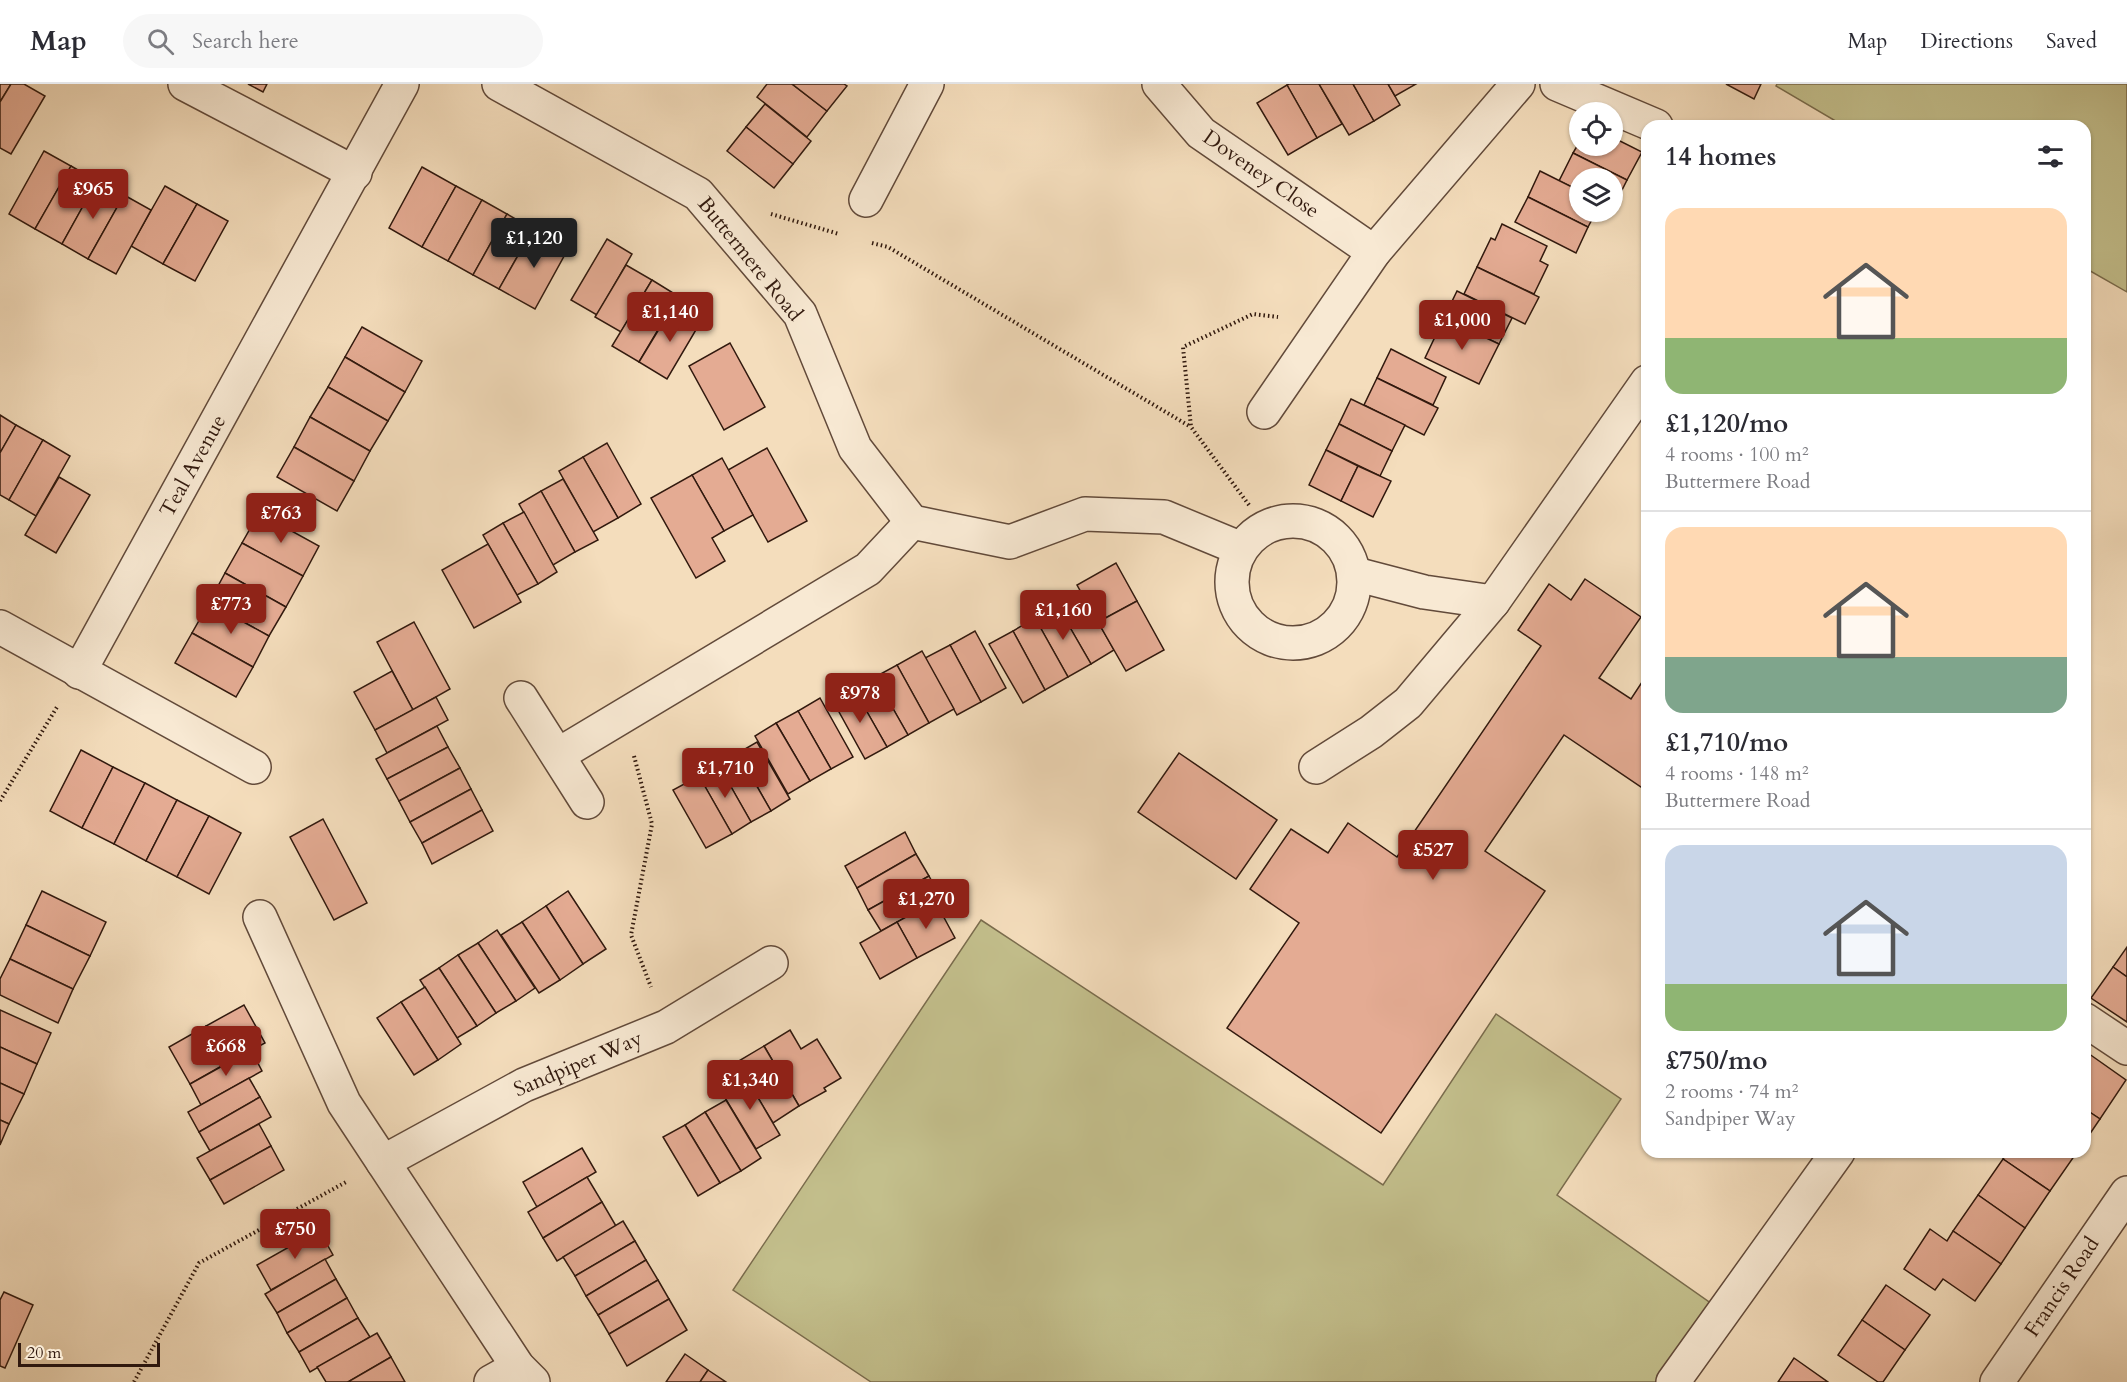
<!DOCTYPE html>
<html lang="en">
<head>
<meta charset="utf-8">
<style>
  :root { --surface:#fff; --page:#f7f7f7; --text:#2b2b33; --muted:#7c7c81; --line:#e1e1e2; --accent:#8f2418 }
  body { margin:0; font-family:Cardo,serif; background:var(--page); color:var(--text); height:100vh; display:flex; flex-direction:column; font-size:22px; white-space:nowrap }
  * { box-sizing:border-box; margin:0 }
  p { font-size:20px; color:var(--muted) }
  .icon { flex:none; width:33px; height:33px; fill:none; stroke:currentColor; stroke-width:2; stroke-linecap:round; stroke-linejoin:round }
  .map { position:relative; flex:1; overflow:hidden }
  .details { position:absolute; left:1641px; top:36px; width:450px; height:1038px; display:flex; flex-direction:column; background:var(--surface); border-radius:18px; box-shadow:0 2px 4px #0004 }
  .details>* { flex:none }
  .buttons { position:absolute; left:1569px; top:18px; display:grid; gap:12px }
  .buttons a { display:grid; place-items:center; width:54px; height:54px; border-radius:50%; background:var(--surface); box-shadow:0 2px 4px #0004; font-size:30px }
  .scale { position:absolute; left:18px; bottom:15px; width:142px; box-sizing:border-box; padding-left:6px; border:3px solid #31190e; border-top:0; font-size:16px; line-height:21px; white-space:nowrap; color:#31190e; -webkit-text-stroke:4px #f8e9d3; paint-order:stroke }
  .price { position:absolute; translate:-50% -51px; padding:0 14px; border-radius:6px; background:var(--accent); color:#fff; font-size:20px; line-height:39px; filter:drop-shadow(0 2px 3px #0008) }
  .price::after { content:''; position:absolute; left:50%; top:36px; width:18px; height:14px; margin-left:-9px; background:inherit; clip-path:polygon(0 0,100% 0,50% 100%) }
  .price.active { background:#222; color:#fff }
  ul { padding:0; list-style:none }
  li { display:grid; align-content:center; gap:12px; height:318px; padding:0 24px }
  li+li { border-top:2px solid var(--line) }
  li span { display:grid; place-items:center; height:186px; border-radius:18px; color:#555 }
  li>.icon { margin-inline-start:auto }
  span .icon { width:108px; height:108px; fill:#fffc; stroke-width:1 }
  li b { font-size:26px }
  h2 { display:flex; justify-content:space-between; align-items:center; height:72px; padding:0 24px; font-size:26px }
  header { display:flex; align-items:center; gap:36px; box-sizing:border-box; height:84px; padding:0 30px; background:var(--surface); border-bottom:2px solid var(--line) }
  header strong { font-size:28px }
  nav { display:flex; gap:33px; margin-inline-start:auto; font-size:21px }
  .search { width:420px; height:54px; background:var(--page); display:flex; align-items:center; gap:15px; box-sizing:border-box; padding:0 21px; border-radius:33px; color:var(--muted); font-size:22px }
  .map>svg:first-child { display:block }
  .green { fill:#c3bf8c; stroke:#7a6c4d; stroke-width:1.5 }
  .building { fill:#e4ab93; stroke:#31190e; stroke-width:1.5 }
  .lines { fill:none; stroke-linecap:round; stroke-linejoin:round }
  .minor-casing { stroke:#624a3a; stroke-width:36 }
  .path { stroke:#31190e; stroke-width:4; stroke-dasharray:1.5 3; stroke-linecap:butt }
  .minor { stroke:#f8e9d3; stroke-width:33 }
  .labels { text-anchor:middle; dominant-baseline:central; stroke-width:5; stroke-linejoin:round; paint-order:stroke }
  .street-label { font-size:21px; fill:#31190e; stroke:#f8e9d3 }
</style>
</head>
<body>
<header>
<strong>Map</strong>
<div class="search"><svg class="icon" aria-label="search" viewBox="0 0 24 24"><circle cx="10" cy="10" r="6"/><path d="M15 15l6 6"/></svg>Search here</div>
<nav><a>Map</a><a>Directions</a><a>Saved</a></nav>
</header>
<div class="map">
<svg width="2127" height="1298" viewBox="0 0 2127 1298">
  <rect width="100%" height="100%" fill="#f4ddbc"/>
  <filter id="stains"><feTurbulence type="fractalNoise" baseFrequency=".00333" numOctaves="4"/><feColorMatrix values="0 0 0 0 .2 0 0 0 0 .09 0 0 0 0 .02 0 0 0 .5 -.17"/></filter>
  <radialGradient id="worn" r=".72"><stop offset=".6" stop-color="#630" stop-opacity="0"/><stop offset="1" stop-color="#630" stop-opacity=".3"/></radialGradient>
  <g class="green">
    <polygon points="1777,0 2127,0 2127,208 2085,184 2085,42 1844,42 1776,2"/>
    <polygon points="981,836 1383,1101 1496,930 1621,1015 1557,1111 1712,1220 1657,1298 871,1298 733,1206"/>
  </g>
  <g class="building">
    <polygon points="0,0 11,0 0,18"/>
    <polygon points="11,0 24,0 45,12 11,70 0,64 0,18"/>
    <polygon points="248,0 267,0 263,8"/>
    <polygon points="767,0 792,0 827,27 807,53 757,13"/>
    <polygon points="792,0 844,0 847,2 827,27"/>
    <polygon points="1289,0 1319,0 1342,40 1317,54 1287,1"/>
    <polygon points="1319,0 1353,0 1374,37 1349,51"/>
    <polygon points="1353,0 1388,0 1400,21 1374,37"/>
    <polygon points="1388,0 1416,0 1395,12"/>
    <polygon points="1726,0 1761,0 1754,15"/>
    <polygon points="1287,1 1317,54 1288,71 1257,19"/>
    <polygon points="765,20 811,57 793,80 746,43"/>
    <polygon points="746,43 793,80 774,104 727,67"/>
    <polygon points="1612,53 1642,68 1627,96 1573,69 1580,57 1580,62 1612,62"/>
    <polygon points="44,67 71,82 35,145 9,130"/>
    <polygon points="1573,69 1627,96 1613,124 1612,94 1580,94 1580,107 1559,97"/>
    <polygon points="71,82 97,97 62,160 35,145"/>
    <polygon points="422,83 456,102 422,163 389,144"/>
    <polygon points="1540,87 1580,107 1580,128 1596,128 1588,143 1528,113"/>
    <polygon points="97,97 124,111 88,175 62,160"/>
    <polygon points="165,102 197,120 163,180 131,162"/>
    <polygon points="456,102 482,116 448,177 422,163"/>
    <polygon points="124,111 151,126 116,190 88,175"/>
    <polygon points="1528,113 1588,143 1576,169 1515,138"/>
    <polygon points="482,116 507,130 473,191 448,177"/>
    <polygon points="197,120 228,137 195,197 163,180"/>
    <polygon points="507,130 533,145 499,205 473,191"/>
    <polygon points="1502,140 1547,162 1540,177 1548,181 1534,210 1477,183 1491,154 1495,156"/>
    <polygon points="533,145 568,165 535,225 499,205"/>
    <polygon points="607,155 632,170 597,231 571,216"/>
    <polygon points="626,181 652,196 621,248 595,233"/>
    <polygon points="1477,183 1539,213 1525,240 1464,210"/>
    <polygon points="652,196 678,212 639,278 612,262"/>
    <polygon points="1457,207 1512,234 1499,260 1444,234"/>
    <polygon points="673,222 700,239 667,295 639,278"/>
    <polygon points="1444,234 1499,260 1479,300 1425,274"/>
    <polygon points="362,243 422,277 405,308 345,273"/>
    <polygon points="730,259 765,323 724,346 689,282"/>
    <polygon points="1391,265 1446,293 1433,321 1377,294"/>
    <polygon points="345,273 405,308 388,337 328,303"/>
    <polygon points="1377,294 1438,324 1424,351 1364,321"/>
    <polygon points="328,303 388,337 370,367 310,333"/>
    <polygon points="1351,315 1405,341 1392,367 1339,340"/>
    <polygon points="0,331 16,341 0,369"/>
    <polygon points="310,333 370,367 354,397 294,363"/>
    <polygon points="1339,340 1392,367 1380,392 1326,366"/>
    <polygon points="16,341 43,356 9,416 0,411 0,369"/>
    <polygon points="43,356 70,372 36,432 9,416"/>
    <polygon points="607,359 641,420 618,434 583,373"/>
    <polygon points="294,363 354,397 337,427 277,393"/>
    <polygon points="767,364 807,437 768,458 728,386"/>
    <polygon points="1326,366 1358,382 1341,417 1309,401"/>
    <polygon points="583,373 618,434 593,448 559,387"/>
    <polygon points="722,374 753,431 724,447 692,391"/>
    <polygon points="1358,382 1391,397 1373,433 1341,417"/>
    <polygon points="692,391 724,447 712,454 725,477 696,494 651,414"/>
    <polygon points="59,393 90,411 56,469 25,451"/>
    <polygon points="563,395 598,456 575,468 541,407"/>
    <polygon points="541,407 575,468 553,481 519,420"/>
    <polygon points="524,428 557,488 538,500 503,439"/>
    <polygon points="259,429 319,462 303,492 242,459"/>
    <polygon points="503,439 538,500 517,511 483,451"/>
    <polygon points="242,459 303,492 286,523 225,489"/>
    <polygon points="488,460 521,518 474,544 442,486"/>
    <polygon points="1116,479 1137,517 1098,538 1077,501"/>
    <polygon points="225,489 286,523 269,552 209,519"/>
    <polygon points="1585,495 1641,533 1599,594 1631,615 1644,595 1647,597 1647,707 1564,651 1485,767 1545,807 1381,1049 1227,944 1299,839 1250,805 1291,745 1328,769 1348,739 1397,773 1541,562 1518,546 1549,500 1571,516"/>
    <polygon points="1081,508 1114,566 1091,580 1057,521"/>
    <polygon points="1137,517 1164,566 1126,587 1098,538"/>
    <polygon points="209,519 269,552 253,583 192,549"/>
    <polygon points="1057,521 1091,580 1068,593 1035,534"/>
    <polygon points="1035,534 1068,593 1045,606 1013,547"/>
    <polygon points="414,538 450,605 413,626 377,558"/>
    <polygon points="975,547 1006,604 981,618 950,561"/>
    <polygon points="1013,547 1045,606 1023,619 989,560"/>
    <polygon points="192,549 253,583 236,613 175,579"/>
    <polygon points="950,561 981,618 957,631 925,574"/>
    <polygon points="922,567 954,625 929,639 897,581"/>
    <polygon points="897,581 929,639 908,651 875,593"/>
    <polygon points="392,587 413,626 375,646 354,608"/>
    <polygon points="875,593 908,651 887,663 854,605"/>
    <polygon points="854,605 887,663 865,675 833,617"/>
    <polygon points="436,613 448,636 387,669 375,646"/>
    <polygon points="820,614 853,673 831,685 798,627"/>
    <polygon points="798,627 831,685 810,697 776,639"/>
    <polygon points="776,639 810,697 788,710 755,652"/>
    <polygon points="437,642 448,663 387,695 376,675"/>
    <polygon points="757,658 790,715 771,727 738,669"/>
    <polygon points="448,663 460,684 399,717 387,695"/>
    <polygon points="81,666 113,683 82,744 50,727"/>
    <polygon points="738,669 771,727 751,738 718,680"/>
    <polygon points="1179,669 1277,736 1236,795 1138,728"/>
    <polygon points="718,680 751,738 732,750 699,692"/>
    <polygon points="113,683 145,699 114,760 82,744"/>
    <polygon points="460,684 471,705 410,738 399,717"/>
    <polygon points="699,692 732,750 706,764 673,706"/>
    <polygon points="145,699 177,716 146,777 114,760"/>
    <polygon points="471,705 482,726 422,759 410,738"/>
    <polygon points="177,716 209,732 177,793 146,777"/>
    <polygon points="482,726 493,747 432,780 422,759"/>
    <polygon points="209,732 241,749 209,810 177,793"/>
    <polygon points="323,735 367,819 334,836 290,753"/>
    <polygon points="905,748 916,770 857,804 845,782"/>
    <polygon points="916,770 929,792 868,826 857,804"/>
    <polygon points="929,792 941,814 881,847 868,826"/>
    <polygon points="42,807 106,838 90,872 26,841"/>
    <polygon points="568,807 606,865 583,880 546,822"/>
    <polygon points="935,817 955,854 917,874 897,838"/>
    <polygon points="546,822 583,880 560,896 522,838"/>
    <polygon points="522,838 560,896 539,909 501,851"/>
    <polygon points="897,838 917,874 880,895 860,859"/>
    <polygon points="26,841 90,872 73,905 10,875"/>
    <polygon points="497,846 535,904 516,917 478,859"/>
    <polygon points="478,859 516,917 496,929 458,871"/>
    <polygon points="2127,863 2127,893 2113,883"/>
    <polygon points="458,871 496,929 477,942 439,884"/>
    <polygon points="10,875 73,905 58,939 0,911 0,895"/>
    <polygon points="2113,883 2127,893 2127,938 2091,914"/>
    <polygon points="439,884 477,942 457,954 420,896"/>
    <polygon points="425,903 461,960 438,976 401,918"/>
    <polygon points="401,918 438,976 414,991 377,934"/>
    <polygon points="244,921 265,959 227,979 206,942"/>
    <polygon points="0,926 51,949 37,980 0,963"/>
    <polygon points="206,942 227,979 190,1000 169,963"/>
    <polygon points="790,946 801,965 817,955 841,994 824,1004 826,1007 799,1022 764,962"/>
    <polygon points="764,962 799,1022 773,1039 737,978"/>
    <polygon points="0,963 37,980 24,1010 0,999"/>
    <polygon points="251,966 262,987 201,1021 190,1000"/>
    <polygon points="2085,967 2126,996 2100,1035 2085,1025"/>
    <polygon points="744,990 780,1051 756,1065 719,1004"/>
    <polygon points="249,994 260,1013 199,1048 188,1028"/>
    <polygon points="0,999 24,1010 9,1040 0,1036"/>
    <polygon points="260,1013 271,1033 210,1067 199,1048"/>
    <polygon points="726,1016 761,1074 741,1087 705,1028"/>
    <polygon points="2085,1025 2100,1035 2085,1057"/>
    <polygon points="705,1028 741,1087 720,1099 685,1041"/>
    <polygon points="0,1036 9,1040 0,1061"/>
    <polygon points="259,1040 271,1062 210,1096 197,1074"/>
    <polygon points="685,1041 720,1099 698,1112 663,1053"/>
    <polygon points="271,1062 284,1086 224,1120 210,1096"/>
    <polygon points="582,1064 596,1088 537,1123 523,1098"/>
    <polygon points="2008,1068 2071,1068 2075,1071 2050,1107 2003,1075"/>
    <polygon points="2003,1075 2050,1107 2025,1144 1978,1111"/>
    <polygon points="587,1093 602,1118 543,1154 528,1128"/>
    <polygon points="1978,1111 2025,1144 2001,1180 1953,1147"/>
    <polygon points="602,1118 616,1142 557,1177 543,1154"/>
    <polygon points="623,1137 635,1157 575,1192 563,1173"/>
    <polygon points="1930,1145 1947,1157 1953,1147 2001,1180 1975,1217 1943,1195 1935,1206 1904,1185"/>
    <polygon points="319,1146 333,1171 271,1206 257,1181"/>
    <polygon points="635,1157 646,1176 586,1212 575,1192"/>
    <polygon points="325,1175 336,1195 277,1229 265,1210"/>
    <polygon points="646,1176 658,1196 598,1231 586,1212"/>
    <polygon points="336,1195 347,1214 287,1249 277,1229"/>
    <polygon points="658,1196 669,1215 609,1250 598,1231"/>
    <polygon points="1886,1201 1930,1231 1905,1266 1862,1236"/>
    <polygon points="4,1208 33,1221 5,1284 0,1282 0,1216"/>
    <polygon points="347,1214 358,1234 299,1268 287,1249"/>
    <polygon points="669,1215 687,1246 627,1282 609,1250"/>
    <polygon points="358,1234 370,1253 310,1288 299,1268"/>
    <polygon points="1862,1236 1905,1266 1883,1298 1878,1298 1838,1271"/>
    <polygon points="377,1249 391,1273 348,1298 326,1298 317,1283"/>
    <polygon points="685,1270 708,1286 700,1298 666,1298"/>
    <polygon points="391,1273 405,1298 348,1298"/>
    <polygon points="1794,1274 1828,1298 1778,1298"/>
    <polygon points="708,1286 726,1298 700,1298"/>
  </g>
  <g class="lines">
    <g class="minor-casing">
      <g id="minor">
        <polyline points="185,0 355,89"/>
        <polyline points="499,0 698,110 800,230 855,364 912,438 1010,458 1085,430 1164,433 1239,464"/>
        <polyline points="1159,0 1201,49 1374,168"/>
        <polyline points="1557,0 1656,42"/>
        <polyline points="866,116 927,0"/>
        <polyline points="1264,328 1374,168 1518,0"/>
        <circle cx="1293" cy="498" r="61"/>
        <polyline points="1355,490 1424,508 1493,518 1647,298"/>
        <polyline points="0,543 254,683"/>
        <polyline points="79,588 402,0"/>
        <polyline points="521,614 587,718"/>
        <polyline points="558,671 868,485 912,438"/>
        <polyline points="1316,683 1371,648 1408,619 1493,518"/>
        <polyline points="260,833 344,1019 518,1283 533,1298"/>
        <polyline points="2085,936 2127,964"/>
        <polyline points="383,1078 524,1001 666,943 771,879"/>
        <polyline points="491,1298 518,1283"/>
        <polyline points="1673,1298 1838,1068"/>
        <polyline points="1997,1298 2127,1109"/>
      </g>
    </g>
    <g class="path">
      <polyline points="771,130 839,150"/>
      <polyline points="872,159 888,163 1191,343"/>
      <polyline points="1249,421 1191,343 1183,263 1253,230 1278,233"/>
      <polyline points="634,672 652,740 631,851 651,903"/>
      <polyline points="0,717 57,623"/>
      <polyline points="134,1298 199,1179 346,1098"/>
    </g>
    <use href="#minor" class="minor"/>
  </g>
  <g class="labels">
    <g class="street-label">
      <text transform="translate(1261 90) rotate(35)">Doveney Close</text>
      <text transform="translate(750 175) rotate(51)">Buttermere Road</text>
      <text transform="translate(193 382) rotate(-61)">Teal Avenue</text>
      <text transform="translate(578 980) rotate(-23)">Sandpiper Way</text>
      <text transform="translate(2062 1203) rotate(-56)">Francis Road</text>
    </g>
  </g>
  <rect width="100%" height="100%" filter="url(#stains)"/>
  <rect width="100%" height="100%" fill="url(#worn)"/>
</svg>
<div class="buttons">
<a><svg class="icon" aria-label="locate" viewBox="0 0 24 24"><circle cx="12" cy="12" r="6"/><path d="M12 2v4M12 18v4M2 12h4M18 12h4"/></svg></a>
<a><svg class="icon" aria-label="layers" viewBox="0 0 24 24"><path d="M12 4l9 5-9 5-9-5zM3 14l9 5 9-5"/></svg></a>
</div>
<div class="scale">20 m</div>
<b class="price" style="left:93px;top:136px">£965</b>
<b class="price active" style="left:534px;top:185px">£1,120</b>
<b class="price" style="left:670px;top:259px">£1,140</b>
<b class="price" style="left:1462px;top:267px">£1,000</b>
<b class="price" style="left:281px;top:460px">£763</b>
<b class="price" style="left:231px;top:551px">£773</b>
<b class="price" style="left:1063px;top:557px">£1,160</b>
<b class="price" style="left:860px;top:640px">£978</b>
<b class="price" style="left:725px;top:715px">£1,710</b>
<b class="price" style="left:1433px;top:797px">£527</b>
<b class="price" style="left:926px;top:846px">£1,270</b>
<b class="price" style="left:226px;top:993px">£668</b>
<b class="price" style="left:750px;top:1027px">£1,340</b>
<b class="price" style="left:295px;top:1176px">£750</b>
<section class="details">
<h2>14 homes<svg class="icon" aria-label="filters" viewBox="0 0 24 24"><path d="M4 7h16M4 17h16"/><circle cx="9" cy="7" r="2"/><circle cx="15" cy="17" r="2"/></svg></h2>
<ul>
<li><span style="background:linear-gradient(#ffd9b3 70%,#8fb573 0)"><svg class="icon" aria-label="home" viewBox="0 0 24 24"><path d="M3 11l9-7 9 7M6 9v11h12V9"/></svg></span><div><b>£1,120/mo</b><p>4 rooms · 100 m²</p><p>Buttermere Road</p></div></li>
<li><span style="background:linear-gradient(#ffd9b3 70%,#7fa58c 0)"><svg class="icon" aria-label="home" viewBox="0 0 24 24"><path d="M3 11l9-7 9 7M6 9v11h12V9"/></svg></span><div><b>£1,710/mo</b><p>4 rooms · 148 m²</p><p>Buttermere Road</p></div></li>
<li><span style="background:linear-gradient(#c9d6e8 75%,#8fb573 0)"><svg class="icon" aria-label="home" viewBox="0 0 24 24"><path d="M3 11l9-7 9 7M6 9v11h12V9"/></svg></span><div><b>£750/mo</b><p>2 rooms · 74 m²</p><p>Sandpiper Way</p></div></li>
</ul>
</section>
</div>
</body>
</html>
